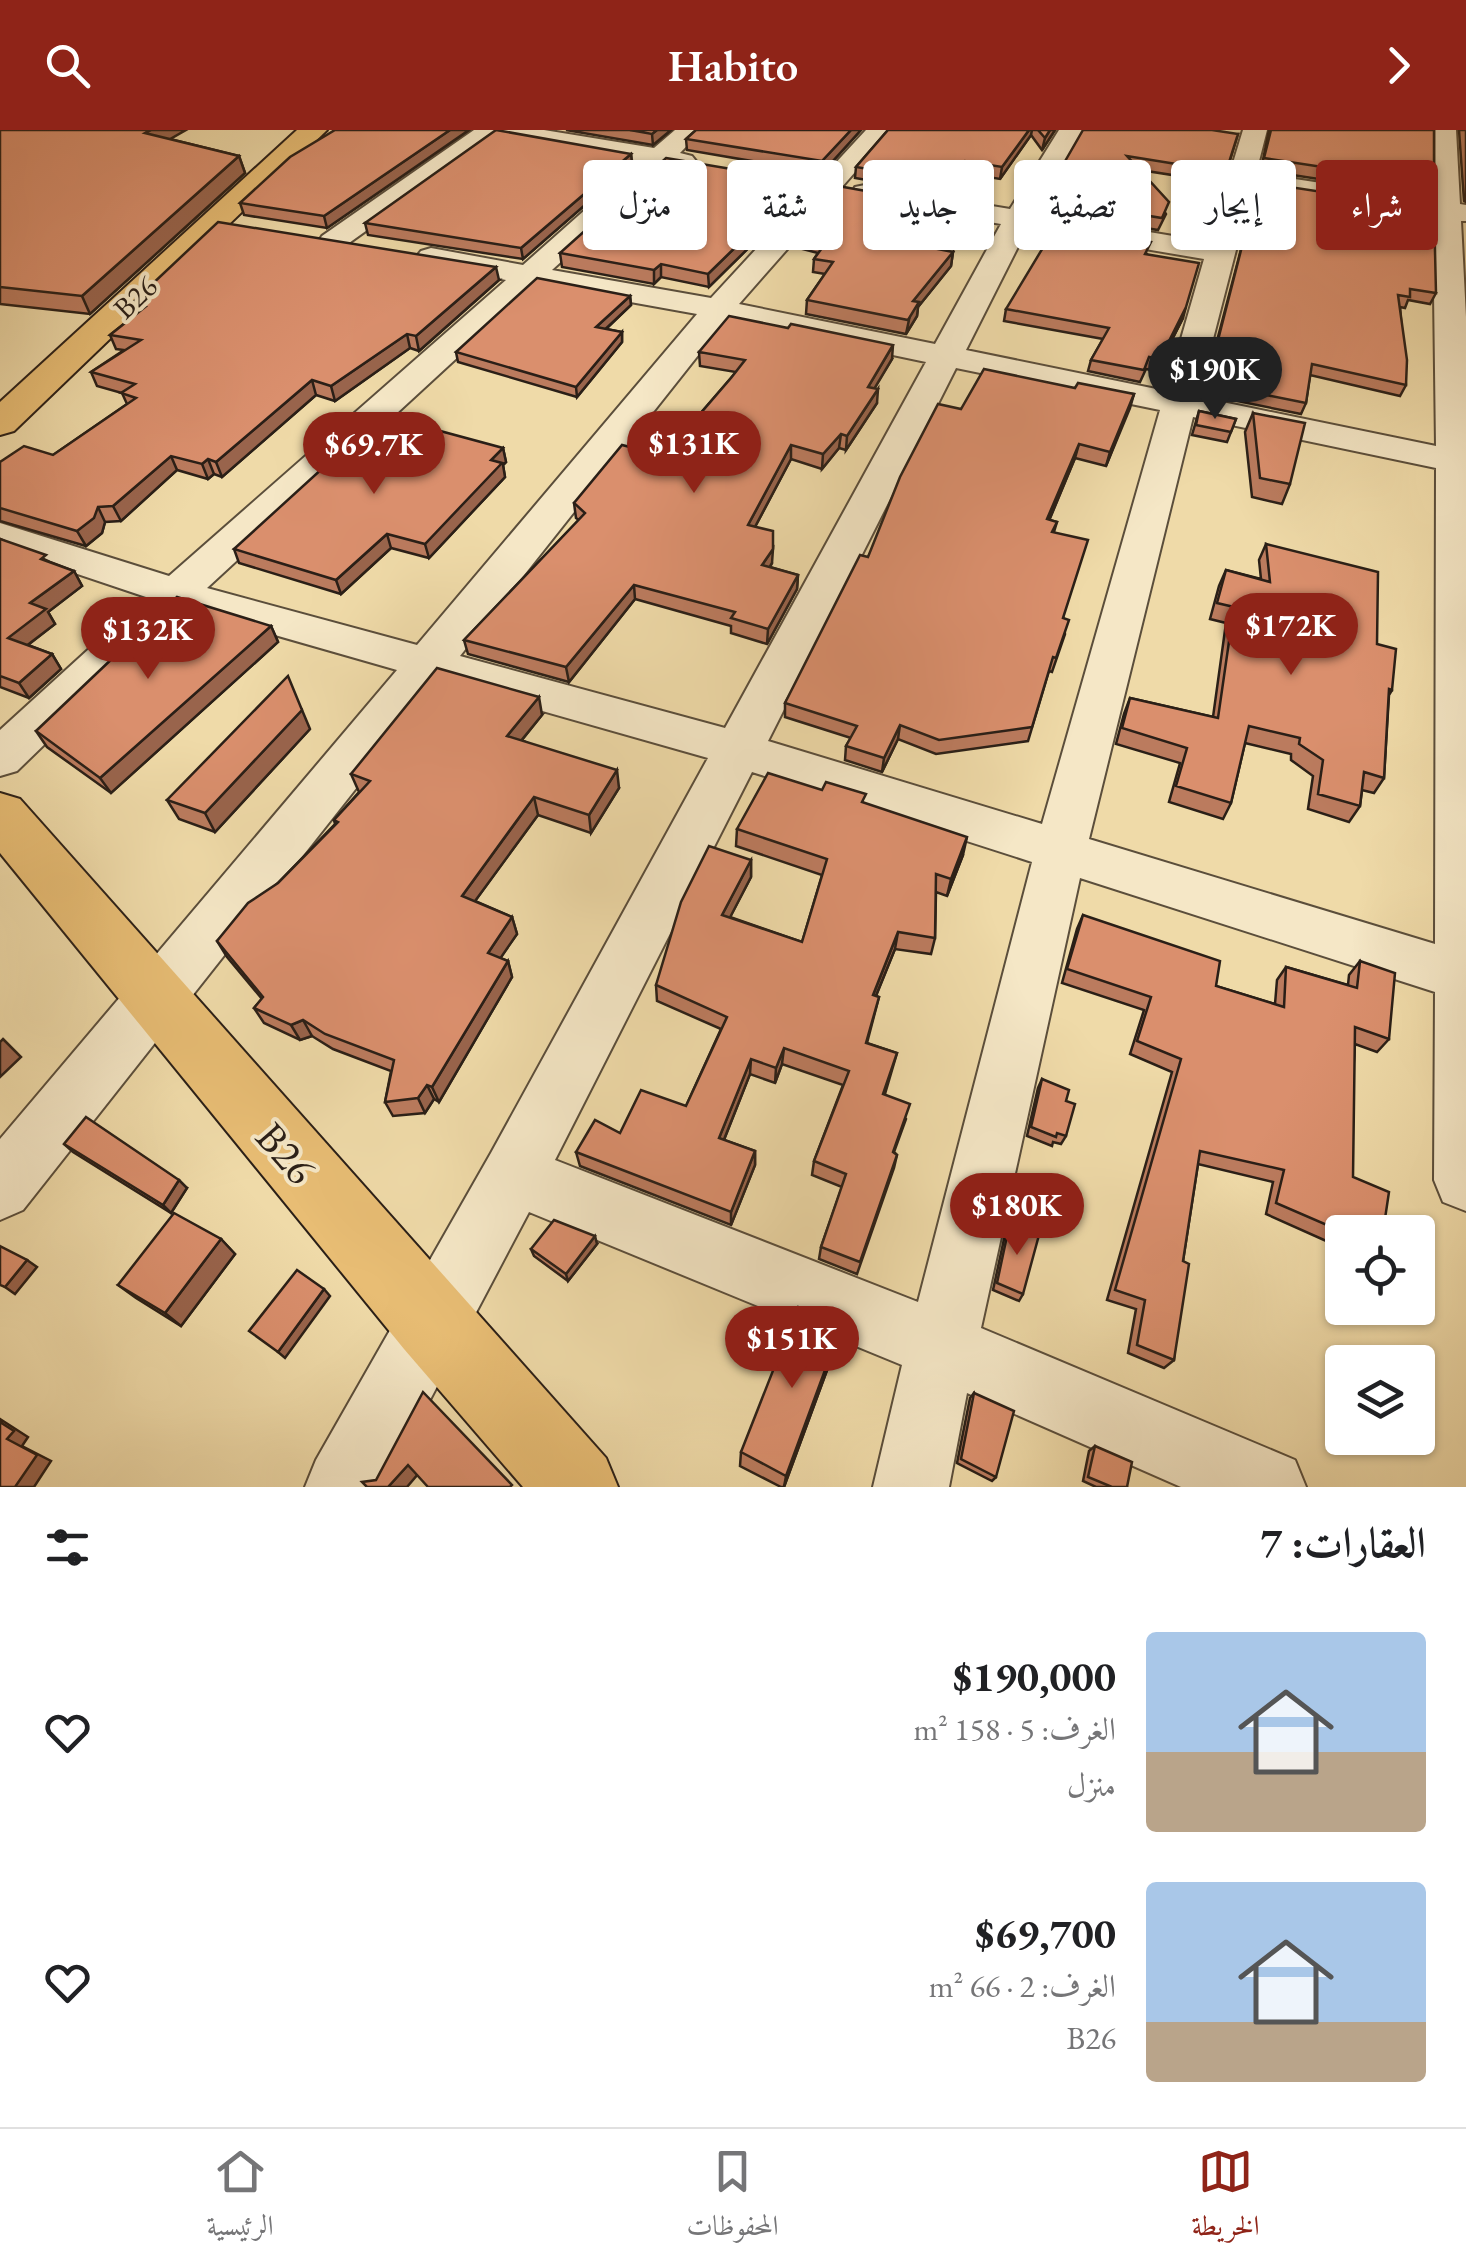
<!DOCTYPE html>
<html lang="ar">
<head>
<meta charset="utf-8">
<style>
  :root { --surface:#fff; --page:#f6f6f6; --text:#202124; --muted:#757577; --line:#e0e0e0; --accent:#8f2418 }
  body { margin:0; font-family:"EB Garamond",Amiri,serif; background:var(--page); color:var(--text); direction:rtl; height:100vh; display:flex; flex-direction:column; font-size:38px; white-space:nowrap }
  * { box-sizing:border-box; margin:0 }
  p { font-size:32px; color:var(--muted) }
  .icon { flex:none; width:55px; height:55px; fill:none; stroke:currentColor; stroke-width:2; stroke-linecap:round; stroke-linejoin:round }
  .map { position:relative; height:1357px; overflow:hidden; direction:ltr }
  .details { display:flex; flex-direction:column; background:var(--surface); flex:1 }
  .details>* { flex:none }
  .top-card { position:absolute; left:30px; top:30px; width:1408px; height:90px; direction:rtl; display:flex; gap:20px }
  .tools { position:absolute; left:1325px; top:1085px; display:grid; gap:20px }
  .tools a { display:grid; place-items:center; width:110px; height:110px; border-radius:10px; background:var(--surface); box-shadow:0 2px 8px #0004; font-size:50px }
  .price { position:absolute; translate:-50% -85px; padding:0 22px; border-radius:35px; background:var(--accent); color:#fff; font-size:32px; line-height:65px; filter:drop-shadow(0 2px 5px #0008) }
  .price::after { content:''; position:absolute; left:50%; top:60px; width:30px; height:22px; margin-left:-15px; background:inherit; clip-path:polygon(0 0,100% 0,50% 100%) }
  .price.on { background:#222; color:#fff }
  ul { padding:0; list-style:none }
  li { display:flex; align-items:center; gap:30px; height:250px; padding:0 40px }
  li span { display:grid; place-items:center; flex:none; width:280px; height:200px; border-radius:10px; color:#555 }
  li>.icon { margin-inline-start:auto }
  span .icon { width:120px; height:120px; fill:#fffc; stroke-width:1 }
  li b { font-size:42px }
  h2 { display:flex; justify-content:space-between; align-items:center; height:120px; padding:0 40px; font-size:42px }
  .pill { padding:0 35px; border-radius:10px; background:var(--surface); box-shadow:0 2px 8px #0004; font-size:35px; line-height:90px }
  .pill.on { background:var(--accent); color:#fff }
  header { display:flex; justify-content:space-between; align-items:center; height:130px; padding:0 40px; background:var(--accent); color:#fff; font-size:45px; font-weight:600 }
  .tab-bar { display:flex; justify-content:space-around; align-items:center; height:140px; border-top:2px solid var(--line); background:var(--surface); font-size:28px; color:var(--muted) }
  .tab-bar a { display:grid; justify-items:center; gap:5px }
  .tab-bar .on { color:var(--accent) }
  .map>svg:first-child { display:block }
  .lines { fill:none; stroke-linecap:round; stroke-linejoin:round }
  .minor-casing { stroke:#5b4e3b; stroke-width:4 }
  .trunk-casing { stroke:#2a1f17; stroke-width:4 }
  .minor { fill:#f5e7c6; fill-rule:evenodd }
  .trunk { fill:#e8bd74; fill-rule:evenodd }
  .wall { fill:#bb7b5e; stroke:#2a1f17; stroke-width:2.5 }
  .shaded-wall { fill:#99644c; stroke:#2a1f17; stroke-width:2.5 }
  .building { fill:#da8f6d; stroke:#2a1f17; stroke-width:2.5 }
  .labels { text-anchor:middle; dominant-baseline:central; stroke-width:8; stroke-linejoin:round; paint-order:stroke }
  .far-street-label { font-size:30px; fill:#2a1f17; stroke:#f5e7c6 }
  .near-street-label { font-size:42px; fill:#2a1f17; stroke:#f5e7c6 }
</style>
</head>
<body>
<header><svg class="icon" aria-label="forward" viewBox="0 0 24 24"><path d="M9 5l7 7-7 7"/></svg>Habito<svg class="icon" aria-label="search" viewBox="0 0 24 24"><circle cx="10" cy="10" r="6"/><path d="M15 15l6 6"/></svg></header>
<div class="map">
<svg width="1466" height="1357" viewBox="0 0 1466 1357">
  <rect width="100%" height="100%" fill="#efdaa8"/>
  <filter id="stains"><feTurbulence type="fractalNoise" baseFrequency=".002" numOctaves="4"/><feColorMatrix values="0 0 0 0 .2 0 0 0 0 .09 0 0 0 0 .02 0 0 0 .5 -.17"/></filter>
  <radialGradient id="worn" r=".72"><stop offset=".6" stop-color="#630" stop-opacity="0"/><stop offset="1" stop-color="#630" stop-opacity=".3"/></radialGradient>
  <g class="lines">
    <g class="minor-casing">
      <path id="minor" d="M474 0H544L654 18 675 0H702L680 23 692 26 696 31 692 36H666L552 140 711 168 866 0H892L739 174 935 214 1001 94 855 69 852 63 855 57 865 55 1010 79 1059 0H1083L1035 83 1209 112 1243 0H1267L1256 43 1433 70 1432 0H1456L1460 74 1466 75V91H1461L1466 187V1081L1443 1072 1434 1050 1435 862 1080 748 981 1198 1295 1330 1306 1357H1181L967 1263 949 1357H873L902 1235 529 1082 384 1357H305L316 1330 491 1023 708 628 440 552 23 1080 0 1090V1009L397 540 184 479 17 641 0 646V600L146 467 0 418V393L169 446 506 150 421 133 416 127 421 121 431 118 523 135 640 31 497 7 342 118H322L318 112 322 106ZM1252 58 1433 86 1436 316 1198 267ZM1027 99 1204 129 1166 261 966 220ZM536 155 697 184 417 515 207 458ZM726 190 926 232 725 598 460 526ZM956 238 1160 280 1042 694 768 611ZM1193 287 1436 338 1435 814 1089 709ZM752 642 1032 732 918 1172 555 1030Z"/>
    </g>
    <g class="trunk-casing">
      <g id="trunk">
        <polygon points="297,0 327,0 14,301 0,305 0,272"/>
        <polygon points="0,663 20,669 606,1328 618,1357 523,1357 404,1219 0,723"/>
      </g>
    </g>
    <use href="#minor" class="minor"/>
    <use href="#trunk" class="trunk"/>
  </g>
  <g class="wall">
    <polygon points="0,0 170,9 239,26 245,43 90,184 0,174"/>
    <polygon points="335,0 469,0 327,98 244,85 240,73"/>
    <polygon points="566,0 671,0 653,15"/>
    <polygon points="696,0 861,0 822,43 687,20 686,9"/>
    <polygon points="888,0 1055,0 1042,20 1031,5 1000,49 964,43 948,64 855,48 856,37"/>
    <polygon points="1269,0 1434,0 1434,54 1429,66 1261,40"/>
    <polygon points="1459,0 1466,0 1466,72 1464,71"/>
    <polygon points="1238,4 1223,53 1140,40 1166,84 1158,100 1098,90 1062,44 1064,33"/>
    <polygon points="631,24 632,34 523,129 368,105 365,93"/>
    <polygon points="803,51 803,64 709,157 661,147 654,154 562,137 560,123"/>
    <polygon points="933,73 932,86 920,102 929,118 953,122 951,136 918,177 917,186 906,204 806,184 807,170 825,144 813,142 814,129 818,123 795,117 795,104"/>
    <polygon points="1249,89 1436,163 1430,174 1408,170 1405,178 1400,177 1406,255 1400,266 1310,245 1306,273 1301,284 1203,264"/>
    <polygon points="1147,124 1183,188 1156,241 1146,239 1140,252 1088,241 1091,230 1103,209 1004,191 1006,179"/>
    <polygon points="499,150 419,221 410,218 335,271 316,265 222,347 214,344 208,349 177,340 121,391 105,392 102,403 86,416 0,391 0,332 53,325 127,274 122,263 97,256 91,242 124,220 116,219 110,205 134,186 129,176"/>
    <polygon points="630,166 631,175 606,199 622,202 622,212 577,267 458,232 456,222"/>
    <polygon points="699,222 892,229 874,258 877,273 846,320 839,318 822,339 791,329 755,397 772,433 770,437 798,445 797,459 767,514 731,503 731,496 635,469 569,552 468,524 464,510 579,390 576,388 574,373 674,314 736,242 700,236"/>
    <polygon points="1075,258 1134,264 1106,336 1075,328 1049,390 1057,392 1054,402 1065,504 1052,542 1049,541 1028,611 936,624 898,609 882,642 845,630 846,616 851,608 785,587 785,573 868,427 961,279"/>
    <polygon points="1199,281 1236,289 1227,312 1192,305"/>
    <polygon points="1253,283 1290,354 1282,374 1252,367 1245,302"/>
    <polygon points="503,318 506,332 503,335 505,347 429,428 391,418 341,464 239,433 234,419"/>
    <polygon points="0,409 50,432 74,441 82,456 48,482 55,494 28,515 52,524 61,539 29,568 0,557"/>
    <polygon points="1266,414 1377,514 1392,560 1389,565 1384,648 1374,663 1362,660 1360,676 1349,692 1308,679 1313,646 1291,630 1291,624 1245,613 1231,673 1223,689 1169,672 1180,633 1116,614 1124,584 1130,568 1213,587 1226,493 1210,489 1219,456 1226,440 1261,449 1259,430"/>
    <polygon points="271,496 278,512 111,663 47,617 36,601"/>
    <polygon points="542,585 522,610 619,658 591,703 538,685 475,771 512,787 517,804 500,828 508,831 512,847 439,972 434,969 425,983 393,986 385,972 391,941 333,919 312,906 300,910 264,893 254,878 262,869 227,827 217,811 278,753 335,694 334,690 359,662 351,644"/>
    <polygon points="310,599 215,702 179,689 167,670"/>
    <polygon points="864,673 963,725 947,766 936,762 935,808 931,824 895,819 876,866 879,867 867,913 897,923 885,964 906,989 894,1022 897,1025 894,1038 857,1144 819,1129 821,1117 842,1057 812,1045 814,1031 843,955 782,934 775,953 750,944 724,1010 755,1021 755,1035 731,1095 580,1036 576,1022 686,976 721,899 657,871 656,855 751,730 751,747 730,787 802,812 822,745 736,716 737,699"/>
    <polygon points="1083,785 1216,856 1275,874 1277,850 1286,837 1348,855 1349,845 1360,831 1389,909 1377,922 1355,914 1342,1118 1266,1084 1273,1052 1198,1034 1183,1131 1174,1230 1164,1238 1128,1223 1136,1179 1107,1170 1172,942 1130,924 1144,880 1062,853 1077,799"/>
    <polygon points="1042,949 1066,971 1066,1006 1061,1014 1053,1012 1052,1016 1027,1006 1038,958"/>
    <polygon points="64,1014 187,1058 171,1083 73,1022"/>
    <polygon points="1010,1092 1023,1164 1019,1171 993,1160 1006,1100"/>
    <polygon points="221,1109 235,1124 181,1196 136,1168 118,1155"/>
    <polygon points="597,1114 568,1151 534,1126 531,1119"/>
    <polygon points="842,1194 837,1213 784,1357 781,1357 740,1336 741,1322"/>
    <polygon points="974,1263 996,1347 992,1351 957,1333 970,1268"/>
    <polygon points="1095,1316 1127,1357 1096,1357 1083,1351 1089,1321"/>
  </g>
  <g class="shaded-wall">
    <polygon points="151,0 186,0 151,20 145,3"/>
    <polygon points="450,0 469,0 327,98 324,86"/>
    <polygon points="657,0 671,0 653,15 652,4"/>
    <polygon points="851,0 861,0 822,43 822,31"/>
    <polygon points="1029,0 1032,0 1031,5 1000,49 1002,37"/>
    <polygon points="1050,0 1055,0 1042,20 1045,8"/>
    <polygon points="631,24 632,34 523,129 521,118"/>
    <polygon points="239,26 245,43 90,184 82,166"/>
    <polygon points="965,31 964,43 948,64 949,53"/>
    <polygon points="803,51 803,64 709,157 708,144"/>
    <polygon points="933,73 932,86 911,114 913,100"/>
    <polygon points="931,104 929,117 920,130 922,116"/>
    <polygon points="953,122 951,136 918,177 917,186 906,204 913,171"/>
    <polygon points="661,134 661,147 654,154 654,140"/>
    <polygon points="496,137 499,150 419,221 416,206"/>
    <polygon points="630,166 631,175 597,207 596,197"/>
    <polygon points="1186,177 1183,188 1156,241 1160,229"/>
    <polygon points="622,202 622,212 577,267 576,257"/>
    <polygon points="407,204 410,218 335,271 331,256"/>
    <polygon points="893,215 892,229 867,271 868,257"/>
    <polygon points="312,250 316,265 222,347 216,332"/>
    <polygon points="878,259 877,273 846,320 847,306"/>
    <polygon points="1134,264 1130,278 1106,336 1110,322"/>
    <polygon points="841,304 839,318 822,339 823,324"/>
    <polygon points="1079,314 1075,328 1044,403 1047,389"/>
    <polygon points="791,315 791,329 748,410 748,395"/>
    <polygon points="503,318 506,332 503,335 505,347 429,428 425,414 491,330"/>
    <polygon points="171,326 177,340 121,391 113,376"/>
    <polygon points="208,329 214,344 208,349 202,334"/>
    <polygon points="98,377 105,392 102,403 86,416 77,401"/>
    <polygon points="387,404 391,418 341,464 336,450"/>
    <polygon points="773,419 772,433 762,450 762,435"/>
    <polygon points="74,441 82,456 48,482 55,494 17,523 8,508 30,473"/>
    <polygon points="798,445 797,459 767,514 768,499"/>
    <polygon points="634,455 635,469 569,552 566,537"/>
    <polygon points="271,496 278,512 111,663 100,648"/>
    <polygon points="52,524 61,539 29,568 19,553"/>
    <polygon points="539,567 542,585 511,623 507,606"/>
    <polygon points="302,580 310,599 215,702 205,683"/>
    <polygon points="900,595 898,609 882,642 884,628"/>
    <polygon points="617,640 619,658 591,703 589,685"/>
    <polygon points="534,667 538,685 467,782 462,766"/>
    <polygon points="967,707 963,725 947,766 951,749"/>
    <polygon points="751,730 751,747 723,801 722,785"/>
    <polygon points="512,787 517,804 493,839 488,823"/>
    <polygon points="898,802 895,819 870,880 873,865"/>
    <polygon points="508,831 512,847 439,972 432,957"/>
    <polygon points="303,890 312,906 300,910 291,895"/>
    <polygon points="3,909 21,927 0,947 0,912"/>
    <polygon points="784,918 782,934 775,953 776,938"/>
    <polygon points="751,929 750,944 719,1022 719,1008"/>
    <polygon points="427,955 434,969 425,983 418,968"/>
    <polygon points="755,1021 755,1035 731,1095 731,1082"/>
    <polygon points="179,1050 187,1058 171,1083 163,1075"/>
    <polygon points="595,1106 597,1114 568,1151 566,1144"/>
    <polygon points="221,1109 235,1124 181,1196 165,1183"/>
    <polygon points="27,1130 37,1137 15,1164 5,1157"/>
    <polygon points="324,1159 330,1166 285,1228 278,1222"/>
    <polygon points="842,1194 837,1213 784,1357 786,1346"/>
    <polygon points="0,1289 28,1307 22,1316 51,1331 34,1357 15,1357 7,1309"/>
    <polygon points="408,1335 418,1344 407,1357 388,1357"/>
  </g>
  <g class="building">
    <polygon points="0,0 151,0 145,3 239,26 82,166 0,157"/>
    <polygon points="335,0 450,0 324,86 240,73 290,27"/>
    <polygon points="496,0 631,24 521,118 365,93"/>
    <polygon points="630,0 657,0 652,4"/>
    <polygon points="696,0 851,0 822,31 686,9"/>
    <polygon points="888,0 1029,0 1002,37 965,31 949,53 856,37"/>
    <polygon points="1038,0 1050,0 1045,8"/>
    <polygon points="1083,0 1212,0 1238,4 1226,42 1127,26 1169,72 1162,88 1101,78 1064,33"/>
    <polygon points="1271,0 1434,0 1434,54 1264,28"/>
    <polygon points="666,28 803,51 708,144 661,134 654,140 560,123"/>
    <polygon points="1263,53 1434,79 1436,163 1410,159 1410,167 1398,165 1407,230 1406,255 1312,234 1306,273 1207,253 1249,89"/>
    <polygon points="838,56 933,73 913,100 931,104 922,116 953,122 913,171 919,172 908,190 807,170 833,132 814,129 827,111 795,104"/>
    <polygon points="218,92 496,137 416,206 407,204 331,256 312,250 216,332 208,329 202,334 171,326 113,376 98,377 94,388 77,401 0,378 0,332 24,316 53,325 136,268 121,263 135,254 91,242 141,210 110,205 145,177 129,176"/>
    <polygon points="1056,96 1151,112 1145,124 1199,133 1186,177 1160,229 1149,227 1144,240 1091,230 1109,198 1006,179"/>
    <polygon points="537,148 630,166 596,197 622,202 576,257 456,222"/>
    <polygon points="729,186 788,198 791,194 893,215 868,257 878,259 847,306 841,304 823,324 791,315 748,395 773,401 773,419 762,435 798,445 768,499 731,488 735,482 634,455 566,537 464,510 585,383 574,373 622,315 642,320 652,309 674,314 731,248 745,230 699,222"/>
    <polygon points="984,239 1075,258 1078,253 1134,264 1110,322 1079,314 1047,389 1057,392 1052,402 1088,410 1063,488 1069,490 1056,528 1053,527 1032,597 939,610 900,595 884,628 846,616 857,596 785,573 860,425 868,427 900,347 938,274 961,279"/>
    <polygon points="1199,281 1236,289 1231,302 1196,295"/>
    <polygon points="1253,283 1305,293 1290,354 1260,348"/>
    <polygon points="381,285 503,318 491,330 502,333 425,414 387,404 336,450 234,419"/>
    <polygon points="0,409 46,425 41,429 74,441 30,473 46,479 8,508 52,524 19,553 0,546"/>
    <polygon points="1266,414 1378,442 1377,514 1396,519 1392,560 1389,559 1384,648 1364,642 1360,676 1318,664 1323,630 1299,614 1300,608 1249,596 1231,673 1176,656 1187,618 1122,598 1130,568 1218,588 1234,477 1217,473 1226,440 1270,452"/>
    <polygon points="177,467 271,496 100,648 36,601"/>
    <polygon points="437,538 539,567 507,606 617,640 589,685 534,667 462,766 512,787 488,823 508,831 432,957 427,955 418,968 385,972 394,930 325,904 303,890 291,895 254,878 263,867 217,811 248,773 278,753 338,692 334,690 370,651 351,644"/>
    <polygon points="288,546 302,580 205,683 167,670"/>
    <polygon points="768,643 822,660 826,652 866,664 862,672 967,707 951,749 936,744 935,808 898,802 873,865 879,867 866,913 897,923 883,964 910,974 893,1022 897,1025 860,1132 821,1117 846,1044 814,1031 849,941 784,918 776,938 751,929 719,1008 755,1021 731,1082 576,1022 595,990 620,1003 641,960 686,976 727,887 656,855 681,772 709,716 751,730 722,785 802,812 827,729 737,699"/>
    <polygon points="1083,785 1220,831 1216,856 1284,877 1286,837 1357,858 1360,831 1395,843 1389,909 1355,897 1353,1047 1389,1062 1383,1102 1343,1102 1276,1073 1284,1040 1200,1021 1183,1131 1189,1134 1174,1230 1137,1215 1145,1170 1115,1160 1181,929 1137,911 1151,867 1067,839"/>
    <polygon points="1042,949 1069,960 1066,971 1075,974 1066,1006 1057,1003 1056,1007 1031,997"/>
    <polygon points="86,987 179,1050 163,1075 64,1014"/>
    <polygon points="174,1083 221,1109 165,1183 118,1155"/>
    <polygon points="554,1090 595,1106 566,1144 531,1119"/>
    <polygon points="1010,1092 1039,1105 1023,1164 997,1153"/>
    <polygon points="0,1116 27,1130 5,1157 0,1155"/>
    <polygon points="297,1140 324,1159 278,1222 249,1201"/>
    <polygon points="798,1177 842,1194 786,1346 741,1322"/>
    <polygon points="423,1262 512,1355 510,1357 428,1357 408,1335 388,1357 367,1357 362,1352 376,1350"/>
    <polygon points="974,1263 1014,1281 996,1347 961,1329"/>
    <polygon points="0,1292 14,1301 7,1309 37,1325 15,1357 0,1357"/>
    <polygon points="1095,1316 1132,1332 1127,1357 1112,1357 1088,1347"/>
  </g>
  <g class="labels">
    <g class="far-street-label">
      <text transform="translate(135 167) rotate(-44)">B26</text>
    </g>
    <g class="near-street-label">
      <text transform="translate(286 1023) rotate(49)">B26</text>
    </g>
  </g>
  <rect width="100%" height="100%" filter="url(#stains)"/>
  <rect width="100%" height="100%" fill="url(#worn)"/>
</svg>
<div class="tools">
<a><svg class="icon" aria-label="locate" viewBox="0 0 24 24"><circle cx="12" cy="12" r="6"/><path d="M12 2v4M12 18v4M2 12h4M18 12h4"/></svg></a>
<a><svg class="icon" aria-label="layers" viewBox="0 0 24 24"><path d="M12 4l9 5-9 5-9-5zM3 14l9 5 9-5"/></svg></a>
</div>
<b class="price on" style="left:1215px;top:292px">$190K</b>
<b class="price" style="left:694px;top:366px">$131K</b>
<b class="price" style="left:374px;top:367px">$69.7K</b>
<b class="price" style="left:1291px;top:548px">$172K</b>
<b class="price" style="left:148px;top:552px">$132K</b>
<b class="price" style="left:1017px;top:1128px">$180K</b>
<b class="price" style="left:792px;top:1261px">$151K</b>
<div class="top-card">
<a class="pill on">شراء</a>
<a class="pill">إيجار</a>
<a class="pill">تصفية</a>
<a class="pill">جديد</a>
<a class="pill">شقة</a>
<a class="pill">منزل</a>
</div>
</div>
<section class="details">
<h2>العقارات: 7<svg class="icon" aria-label="filters" viewBox="0 0 24 24"><path d="M4 7h16M4 17h16"/><circle cx="9" cy="7" r="2"/><circle cx="15" cy="17" r="2"/></svg></h2>
<ul>
<li><span style="background:linear-gradient(#a9c7e8 60%,#b9a48a 0)"><svg class="icon" aria-label="home" viewBox="0 0 24 24"><path d="M3 11l9-7 9 7M6 9v11h12V9"/></svg></span><div><b>$190,000</b><p>الغرف: 5 · 158 m²</p><p>منزل</p></div><svg class="icon" aria-label="heart" viewBox="0 0 24 24"><path d="M12 20l-8-8c-3-5 5-10 8-4 3-6 11-1 8 4z"/></svg></li>
<li><span style="background:linear-gradient(#a9c7e8 70%,#b9a48a 0)"><svg class="icon" aria-label="home" viewBox="0 0 24 24"><path d="M3 11l9-7 9 7M6 9v11h12V9"/></svg></span><div><b>$69,700</b><p>الغرف: 2 · 66 m²</p><p>B26</p></div><svg class="icon" aria-label="heart" viewBox="0 0 24 24"><path d="M12 20l-8-8c-3-5 5-10 8-4 3-6 11-1 8 4z"/></svg></li>
</ul>
</section>
<nav class="tab-bar">
<a class="on"><svg class="icon" aria-label="map" viewBox="0 0 24 24"><path d="M3 6l6-2 6 2 6-2v14l-6 2-6-2-6 2zM9 4v14M15 6v14"/></svg>الخريطة</a>
<a><svg class="icon" aria-label="saved" viewBox="0 0 24 24"><path d="M7 4h10v16l-5-4-5 4z"/></svg>المحفوظات</a>
<a><svg class="icon" aria-label="home" viewBox="0 0 24 24"><path d="M3 11l9-7 9 7M6 9v11h12V9"/></svg>الرئيسية</a>
</nav>
</body>
</html>
